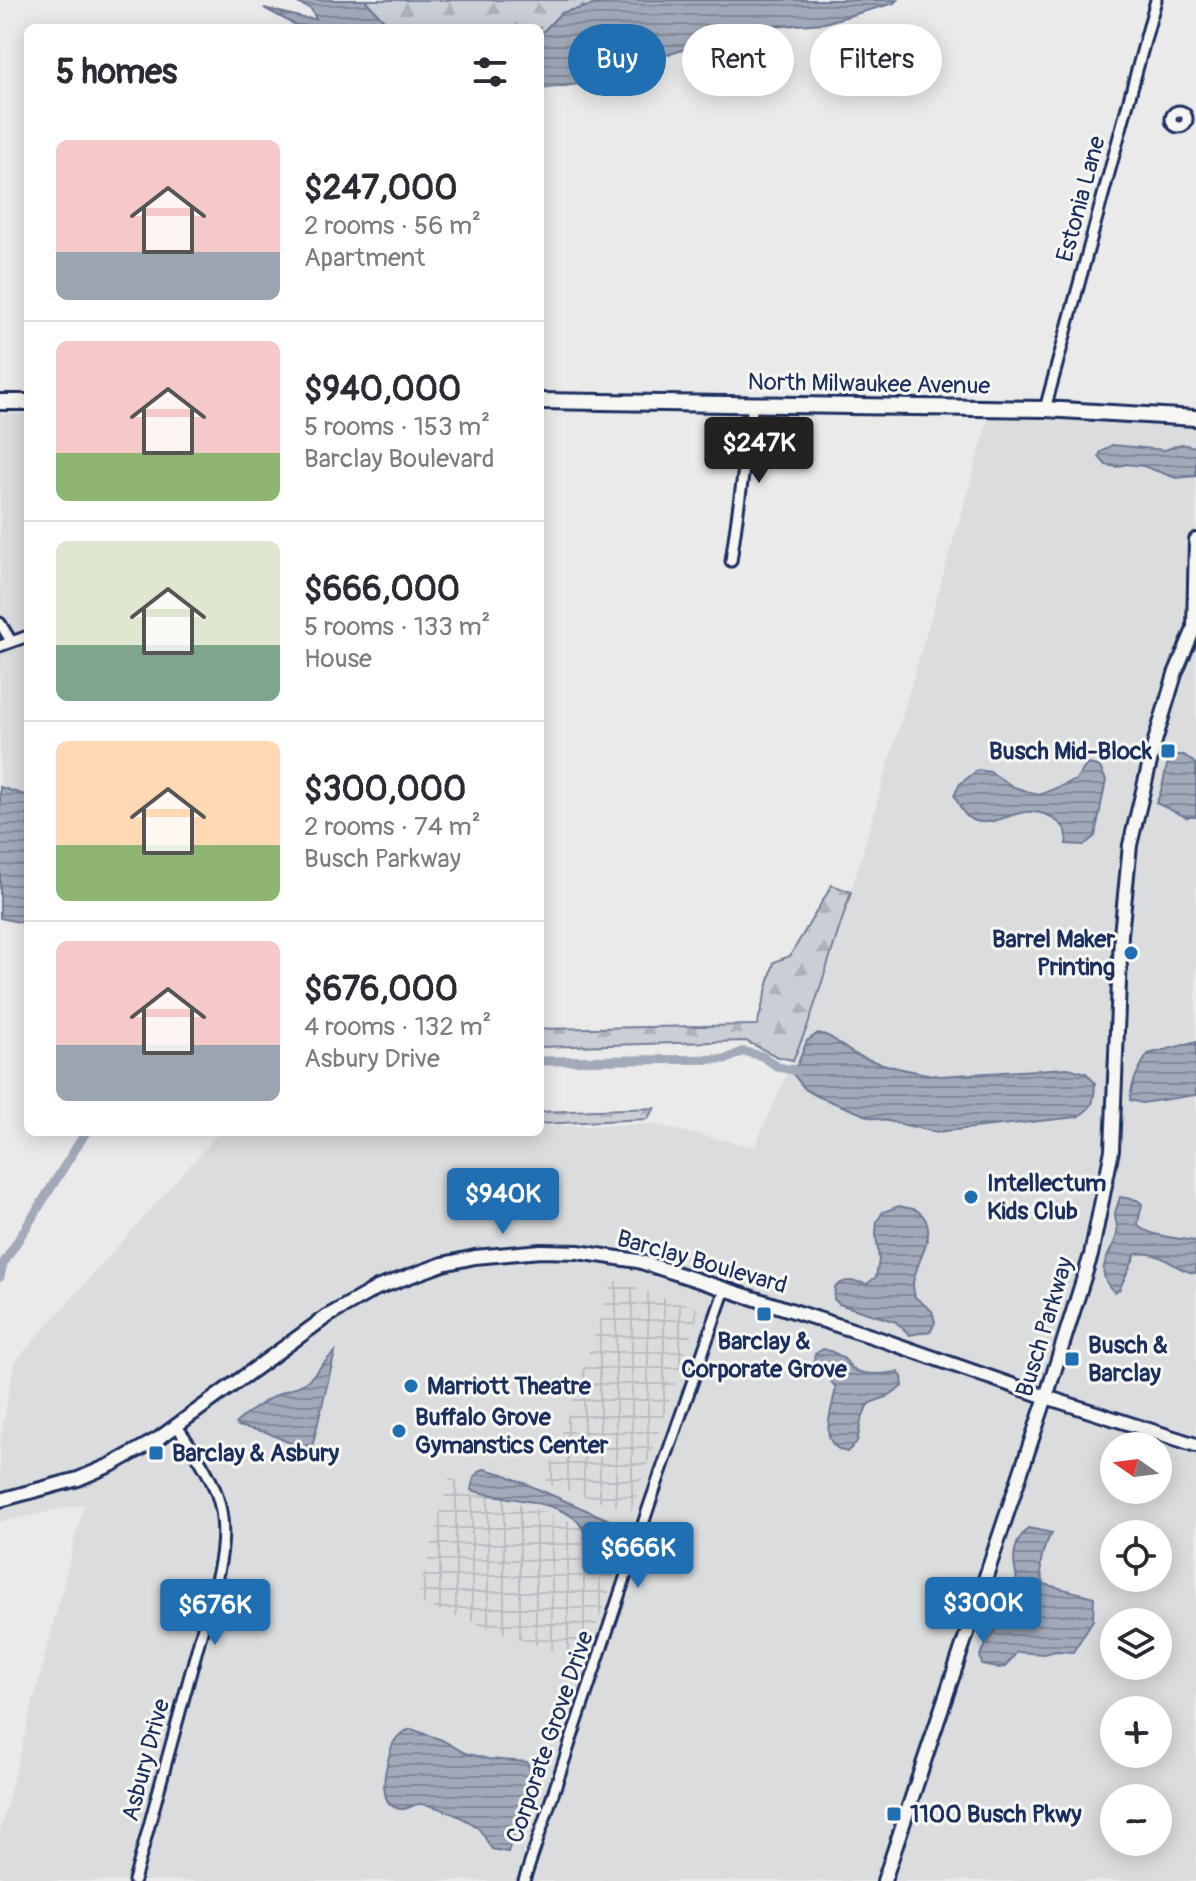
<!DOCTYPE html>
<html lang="en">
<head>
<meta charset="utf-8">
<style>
  :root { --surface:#fff; --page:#f7f7f7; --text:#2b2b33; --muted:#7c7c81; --line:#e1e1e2; --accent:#1f6fb2 }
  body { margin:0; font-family:Pangolin,sans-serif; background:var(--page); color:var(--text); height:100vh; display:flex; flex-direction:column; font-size:30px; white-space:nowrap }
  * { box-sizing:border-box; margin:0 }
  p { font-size:26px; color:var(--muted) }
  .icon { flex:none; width:44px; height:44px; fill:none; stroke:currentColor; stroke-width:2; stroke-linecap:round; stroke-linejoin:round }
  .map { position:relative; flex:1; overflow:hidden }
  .drawer { position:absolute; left:24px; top:24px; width:520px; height:1112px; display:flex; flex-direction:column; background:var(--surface); border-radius:12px; box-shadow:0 4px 20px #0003 }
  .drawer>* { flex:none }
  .guide { position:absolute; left:568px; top:24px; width:508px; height:72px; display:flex; gap:16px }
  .needle { width:52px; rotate:284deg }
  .fabs { position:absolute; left:1100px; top:1432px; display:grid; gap:16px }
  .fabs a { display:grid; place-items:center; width:72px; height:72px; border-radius:50%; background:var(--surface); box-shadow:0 4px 20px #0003; font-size:40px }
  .price { position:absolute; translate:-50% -68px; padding:0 18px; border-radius:8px; background:var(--accent); color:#fff; font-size:26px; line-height:52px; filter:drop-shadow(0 2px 4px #0008) }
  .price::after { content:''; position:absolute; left:50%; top:48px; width:24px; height:18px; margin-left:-12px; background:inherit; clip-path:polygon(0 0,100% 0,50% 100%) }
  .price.selected { background:#222; color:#fff }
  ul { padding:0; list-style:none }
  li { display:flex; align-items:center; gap:24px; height:200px; padding:0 32px }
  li+li { border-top:2px solid var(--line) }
  li span { display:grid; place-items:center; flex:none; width:224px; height:160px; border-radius:12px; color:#555 }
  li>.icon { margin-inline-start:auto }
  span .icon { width:96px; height:96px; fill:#fffc; stroke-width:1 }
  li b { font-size:34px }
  h2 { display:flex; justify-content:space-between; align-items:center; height:96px; padding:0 32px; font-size:34px }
  .pill { padding:0 28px; border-radius:36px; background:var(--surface); box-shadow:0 4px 20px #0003; font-size:28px; line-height:72px }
  .pill.selected { background:var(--accent); color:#fff }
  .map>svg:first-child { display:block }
  .built { fill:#dadcde; fill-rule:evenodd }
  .industrial { fill:url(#industrial-grid) }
  .forest { fill:url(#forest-firs); stroke:#727e9a; stroke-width:2 }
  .water { fill:url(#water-rules); stroke:#6c7995; stroke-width:2 }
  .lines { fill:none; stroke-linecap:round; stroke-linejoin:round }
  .canal { stroke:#a2aaba; stroke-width:9 }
  .street-casing { stroke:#1b2f5e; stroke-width:15 }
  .secondary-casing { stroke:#1b2f5e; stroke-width:18 }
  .primary-casing { stroke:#1b2f5e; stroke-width:20 }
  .street { stroke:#f6f6f2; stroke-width:9 }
  .secondary { stroke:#f6f6f2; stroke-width:12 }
  .primary { stroke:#f6f6f2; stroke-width:14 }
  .poi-dot { fill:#1f6fb2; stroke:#f6f6f2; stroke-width:3 }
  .labels { text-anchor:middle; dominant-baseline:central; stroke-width:6; stroke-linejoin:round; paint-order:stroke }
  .street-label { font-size:24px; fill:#1b2f5e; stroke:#f6f6f2 }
  .poi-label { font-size:24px; font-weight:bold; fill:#1b2f5e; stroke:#f6f6f2; text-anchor:start }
</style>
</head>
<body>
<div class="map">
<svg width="1196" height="1881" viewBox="0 0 1196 1881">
  <defs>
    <pattern id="industrial-grid" width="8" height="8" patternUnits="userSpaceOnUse" patternTransform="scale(2)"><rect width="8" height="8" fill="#dadcde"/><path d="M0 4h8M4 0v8" fill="none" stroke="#babdc1"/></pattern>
    <pattern id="forest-firs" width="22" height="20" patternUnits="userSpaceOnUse" patternTransform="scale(2)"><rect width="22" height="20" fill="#caced5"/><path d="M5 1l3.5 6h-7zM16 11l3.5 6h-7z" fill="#adb1b9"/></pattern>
    <pattern id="water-rules" width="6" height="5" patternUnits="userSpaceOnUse" patternTransform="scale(2)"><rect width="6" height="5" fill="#a2aaba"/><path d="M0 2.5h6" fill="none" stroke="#838b9a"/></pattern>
  </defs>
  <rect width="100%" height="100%" fill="#e9eae9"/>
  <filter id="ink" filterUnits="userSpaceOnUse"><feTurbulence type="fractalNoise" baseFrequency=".0125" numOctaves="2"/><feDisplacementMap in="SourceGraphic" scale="16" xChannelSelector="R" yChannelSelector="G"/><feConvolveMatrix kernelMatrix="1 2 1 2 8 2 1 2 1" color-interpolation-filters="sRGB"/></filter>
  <g filter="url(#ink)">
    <g class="built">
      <polygon points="0,414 28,414 28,924 0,918"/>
      <path d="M989 418 1196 425V1881H7L0 1875V1831L84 1504 0 1522V1443L14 1363 217 1135 323 1132H540V1127L650 1124 755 1147 808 1025 851 892ZM1114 1446H1158V1490H1114ZM1114 1534H1158V1578H1114ZM1114 1622H1158V1666H1114ZM1114 1710H1158V1754H1114ZM1114 1798H1158V1842H1114Z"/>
    </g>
    <g class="industrial">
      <polygon points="613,1280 700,1309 631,1512 545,1483"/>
      <polygon points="449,1478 627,1542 583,1662 417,1602"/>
    </g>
    <g class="forest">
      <polygon points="365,0 615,0 561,13 540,35 540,28 391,28"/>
      <polygon points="832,885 851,892 808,1025 793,1060 778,1057 746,1041 540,1047 540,1029 757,1025 774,962 790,956"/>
      <polygon points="655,1108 647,1119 540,1124 540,1112"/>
    </g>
    <g class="water">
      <polygon points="291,0 365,0 391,28 301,28 264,8 303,18 316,19 311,9"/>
      <polygon points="615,0 897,0 894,3 824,23 770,27 728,35 579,84 540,89 540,35 561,13"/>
      <polygon points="1181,444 1196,447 1196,476 1176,478 1143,466 1126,464 1117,467 1106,465 1099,457 1100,453 1112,445 1165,450"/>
      <path d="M1171 755H1184L1196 764V817H1186L1156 803C1165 788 1163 771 1171 755Z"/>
      <path d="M1087 764 1099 766 1106 780 1095 836 1084 845 1066 844C1068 833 1067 829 1058 822 1024 795 999 831 973 820 963 816 959 804 954 795L960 784 978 770 990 772 1014 787 1039 795 1076 780Z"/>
      <polygon points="0,787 28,796 28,924 0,918"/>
      <path d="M818 1033C834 1035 842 1049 857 1055 883 1066 913 1072 940 1076L1068 1068 1086 1073 1095 1083C1094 1103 1094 1107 1077 1117L936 1132 870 1117 817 1096 805 1089 788 1068 797 1066 807 1041Z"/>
      <path d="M1196 1042V1095L1142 1103 1130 1100C1131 1083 1138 1069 1148 1054Z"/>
      <path d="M1120 1197 1137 1200 1142 1204 1138 1223 1139 1227C1156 1237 1177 1238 1196 1241V1273C1173 1271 1165 1250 1136 1254L1119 1290 1114 1292C1091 1268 1112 1256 1117 1234 1119 1227 1115 1221 1115 1215 1115 1210 1119 1202 1120 1197Z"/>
      <path d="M899 1206C904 1208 914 1208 918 1211 943 1229 914 1263 913 1284 913 1289 914 1293 915 1297L932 1311 935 1322 931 1331 910 1335 896 1322 839 1304 834 1299 835 1287C846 1278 854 1281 867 1284L876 1277 879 1260 876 1234 877 1221 883 1212Z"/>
      <path d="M823 1349C832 1351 841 1355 847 1362 851 1367 851 1369 857 1371 869 1376 885 1374 898 1372L902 1377 903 1386 886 1397 870 1403 867 1406 861 1421 857 1442 847 1452C816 1445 832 1411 836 1388L820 1367 814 1363 815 1354Z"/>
      <path d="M335 1352 312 1447 301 1448 266 1432 237 1426 236 1423C248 1412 264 1401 279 1394 287 1390 295 1388 303 1384 314 1377 323 1362 335 1352Z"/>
      <path d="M484 1469 503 1474 616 1523C615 1540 611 1556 598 1567 581 1557 591 1537 579 1523 560 1499 501 1500 471 1490 473 1480 474 1473 484 1469Z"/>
      <path d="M1028 1528 1052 1533C1042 1549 1037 1565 1044 1584L1094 1597 1093 1620 1073 1652 1056 1651 1044 1654 1017 1652 1005 1667 997 1668 982 1665 980 1655C993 1634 1009 1611 1016 1587 1018 1580 1016 1575 1015 1569 1012 1553 1017 1539 1028 1528Z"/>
      <path d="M411 1729 442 1740 465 1753 488 1759 527 1762 531 1773 529 1782 508 1852 492 1849C487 1842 483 1833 478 1828 468 1819 433 1804 420 1804 414 1804 408 1809 402 1809 376 1807 385 1771 389 1756 392 1743 396 1734 411 1729Z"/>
    </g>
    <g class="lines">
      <g class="canal">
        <polyline points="540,1061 727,1059 741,1052 746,1052 762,1056 778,1067 798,1071"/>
        <polyline points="0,1277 3,1264 86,1132"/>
      </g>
      <g class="street-casing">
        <g id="street">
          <circle cx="1179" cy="119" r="8"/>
          <polyline points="1045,409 1156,0"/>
          <polyline points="731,561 753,404"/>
          <polyline points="0,623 11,641"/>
          <polyline points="0,646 28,636"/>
          <path d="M134 1881 218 1572C233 1506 213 1478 176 1425"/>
          <polyline points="524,1881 650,1503 725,1289"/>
        </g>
      </g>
      <g class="secondary-casing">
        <g id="secondary">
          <polyline points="1194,628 1196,540"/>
          <polyline points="0,1500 78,1479 113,1464 158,1439 326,1317 377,1288 443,1264 475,1257 541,1251 578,1252 638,1261 874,1337 1046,1397 1196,1445"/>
          <polyline points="884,1881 1046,1397 1091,1255 1112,1150 1121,935 1130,845 1155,741 1175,674 1196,624"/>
        </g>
      </g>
      <g class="primary-casing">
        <g id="primary">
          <polyline points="540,401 1045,409 1196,418"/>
          <polyline points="0,402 28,402"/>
        </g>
      </g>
      <use href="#street" class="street"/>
      <use href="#secondary" class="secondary"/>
      <use href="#primary" class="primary"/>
    </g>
  </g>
  <g class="poi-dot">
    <rect x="1160" y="743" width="16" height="16" rx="4"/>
    <circle cx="1131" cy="953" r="8"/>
    <circle cx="971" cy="1197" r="8"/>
    <rect x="756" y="1306" width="16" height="16" rx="4"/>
    <rect x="1064" y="1351" width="16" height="16" rx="4"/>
    <circle cx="411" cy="1386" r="8"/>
    <circle cx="399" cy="1431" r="8"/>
    <rect x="148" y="1445" width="16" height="16" rx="4"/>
    <rect x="886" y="1806" width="16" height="16" rx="4"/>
  </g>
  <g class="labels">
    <g class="street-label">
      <text transform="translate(1081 199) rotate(-75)">Estonia Lane</text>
      <text transform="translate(869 384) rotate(1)">North Milwaukee Avenue</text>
      <text transform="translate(702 1262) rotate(16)">Barclay Boulevard</text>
      <text transform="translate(1045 1327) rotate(-73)">Busch Parkway</text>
      <text transform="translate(550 1737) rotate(-71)">Corporate Grove Drive</text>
      <text transform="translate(146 1760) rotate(-75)">Asbury Drive</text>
    </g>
    <g class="poi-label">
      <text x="1152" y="751" text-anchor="end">Busch Mid-Block</text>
      <text x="1115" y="939" text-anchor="end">Barrel Maker<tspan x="1115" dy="28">Printing</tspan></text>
      <text x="987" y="1183">Intellectum<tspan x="987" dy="28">Kids Club</tspan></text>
      <text x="764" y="1341" text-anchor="middle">Barclay &amp;<tspan x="764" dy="28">Corporate Grove</tspan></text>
      <text x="1088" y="1345">Busch &amp;<tspan x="1088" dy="28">Barclay</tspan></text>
      <text x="427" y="1386">Marriott Theatre</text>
      <text x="415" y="1417">Buffalo Grove<tspan x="415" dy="28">Gymanstics Center</tspan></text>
      <text x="172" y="1453">Barclay &amp; Asbury</text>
      <text x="910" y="1814">1100 Busch Pkwy</text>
    </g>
  </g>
</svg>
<div class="fabs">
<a><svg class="needle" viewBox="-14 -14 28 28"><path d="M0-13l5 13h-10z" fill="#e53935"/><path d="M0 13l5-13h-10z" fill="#7c7c81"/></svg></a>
<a><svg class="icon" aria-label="locate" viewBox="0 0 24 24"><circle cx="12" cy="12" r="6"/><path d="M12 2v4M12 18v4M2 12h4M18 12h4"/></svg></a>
<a><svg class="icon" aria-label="layers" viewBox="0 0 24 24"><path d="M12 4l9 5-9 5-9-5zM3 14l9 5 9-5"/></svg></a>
<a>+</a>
<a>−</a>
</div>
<b class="price selected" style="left:759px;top:485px">$247K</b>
<b class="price" style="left:503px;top:1236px">$940K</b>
<b class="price" style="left:638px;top:1590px">$666K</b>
<b class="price" style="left:983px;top:1645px">$300K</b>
<b class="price" style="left:215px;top:1647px">$676K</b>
<div class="guide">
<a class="pill selected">Buy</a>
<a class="pill">Rent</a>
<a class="pill">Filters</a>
</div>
<section class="drawer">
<h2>5 homes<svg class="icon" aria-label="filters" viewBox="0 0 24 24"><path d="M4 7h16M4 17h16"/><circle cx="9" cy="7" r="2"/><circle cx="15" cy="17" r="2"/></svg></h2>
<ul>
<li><span style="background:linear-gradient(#f6c9c9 70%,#9aa5b1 0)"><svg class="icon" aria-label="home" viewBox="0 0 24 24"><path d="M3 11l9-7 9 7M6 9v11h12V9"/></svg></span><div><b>$247,000</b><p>2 rooms · 56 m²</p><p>Apartment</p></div></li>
<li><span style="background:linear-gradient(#f6c9c9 70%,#8fb573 0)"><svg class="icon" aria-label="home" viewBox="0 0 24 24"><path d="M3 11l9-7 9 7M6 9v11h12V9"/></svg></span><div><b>$940,000</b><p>5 rooms · 153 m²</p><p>Barclay Boulevard</p></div></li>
<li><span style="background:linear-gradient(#dfe7d0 65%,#7fa58c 0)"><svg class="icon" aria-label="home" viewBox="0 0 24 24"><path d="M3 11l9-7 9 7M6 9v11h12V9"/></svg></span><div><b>$666,000</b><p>5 rooms · 133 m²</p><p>House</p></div></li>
<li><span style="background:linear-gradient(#ffd9b3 65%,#8fb573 0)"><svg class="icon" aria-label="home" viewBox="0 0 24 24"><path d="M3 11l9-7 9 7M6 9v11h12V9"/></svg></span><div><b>$300,000</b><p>2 rooms · 74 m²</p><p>Busch Parkway</p></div></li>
<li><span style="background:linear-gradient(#f6c9c9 65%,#9aa5b1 0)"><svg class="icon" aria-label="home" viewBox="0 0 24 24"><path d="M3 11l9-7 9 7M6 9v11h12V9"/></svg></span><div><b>$676,000</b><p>4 rooms · 132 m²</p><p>Asbury Drive</p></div></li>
</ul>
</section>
</div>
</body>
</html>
